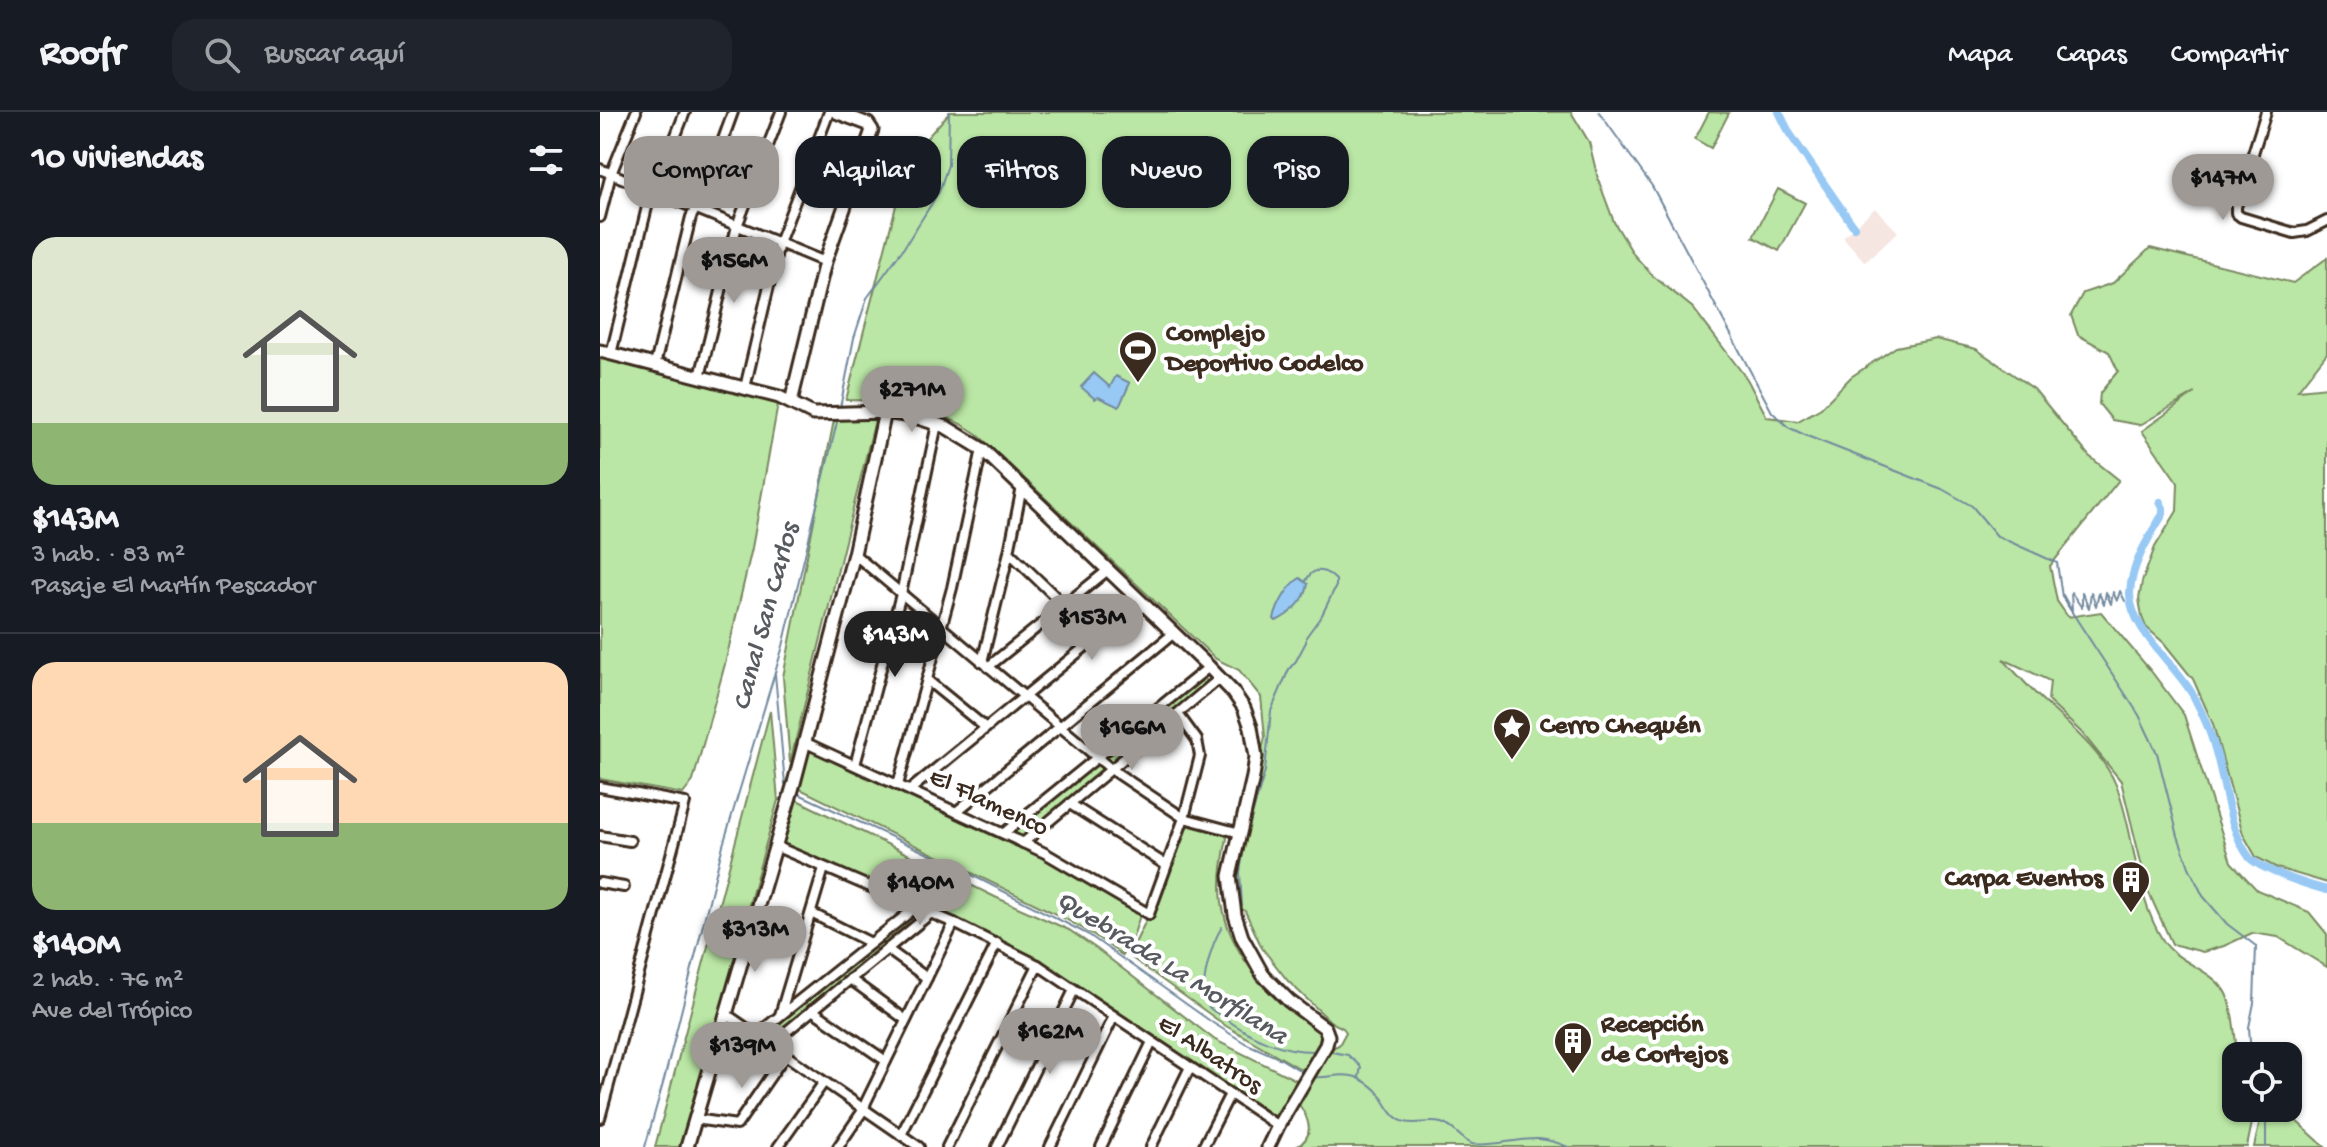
<!DOCTYPE html>
<html lang="es">
<head>
<meta charset="utf-8">
<style>
  :root { --surface:#171b24; --page:#20242c; --text:#f1f3f6; --muted:#9ea1a6; --line:#363941; --accent:#9f9995 }
  body { margin:0; font-family:"Gochi Hand",sans-serif; background:var(--page); color:var(--text); height:100vh; display:flex; flex-direction:column; font-size:30px; white-space:nowrap }
  * { box-sizing:border-box; margin:0 }
  p { font-size:26px; color:var(--muted) }
  .icon { flex:none; width:44px; height:44px; fill:none; stroke:currentColor; stroke-width:2; stroke-linecap:round; stroke-linejoin:round }
  .map { position:relative; flex:1; overflow:hidden }
  .side { display:flex; flex-direction:column; background:var(--surface); width:600px }
  .side>* { flex:none }
  .hud { position:absolute; left:24px; top:24px; width:760px; height:72px; display:flex; gap:16px }
  .fabs { position:absolute; left:1622px; top:930px; display:grid; gap:16px }
  .fabs a { display:grid; place-items:center; width:80px; height:80px; border-radius:16px; background:var(--surface); box-shadow:0 2px 6px #0004; font-size:40px }
  .price { position:absolute; translate:-50% -68px; padding:0 18px; border-radius:28px; background:var(--accent); color:#111; font-size:26px; line-height:52px; filter:drop-shadow(0 2px 4px #0008) }
  .price::after { content:''; position:absolute; left:50%; top:48px; width:24px; height:18px; margin-left:-12px; background:inherit; clip-path:polygon(0 0,100% 0,50% 100%) }
  .price.current { background:#222; color:#fff }
  ul { padding:0; list-style:none }
  li { display:grid; align-content:center; gap:16px; height:424px; padding:0 32px }
  li+li { border-top:2px solid var(--line) }
  li span { display:grid; place-items:center; height:248px; border-radius:24px; color:#555 }
  li>.icon { margin-inline-start:auto }
  span .icon { width:144px; height:144px; fill:#fffc; stroke-width:1 }
  li b { font-size:34px }
  h2 { display:flex; justify-content:space-between; align-items:center; height:96px; padding:0 32px; font-size:34px }
  .chip { padding:0 28px; border-radius:24px; background:var(--surface); box-shadow:0 2px 6px #0004; font-size:28px; line-height:72px }
  .chip.current { background:var(--accent); color:#111 }
  header { display:flex; align-items:center; gap:48px; box-sizing:border-box; height:112px; padding:0 40px; background:var(--surface); border-bottom:2px solid var(--line) }
  header strong { font-size:38px }
  nav { display:flex; gap:44px; margin-inline-start:auto; font-size:28px }
  .search { width:560px; height:72px; background:var(--page); display:flex; align-items:center; gap:20px; box-sizing:border-box; padding:0 28px; border-radius:24px; color:var(--muted); font-size:30px }
  main { display:flex; flex:1; min-height:0 }
  .map>svg:first-child { display:block }
  .built { fill:#f6e6e1 }
  .green { fill:#bae7a5; stroke:#7a8862; stroke-width:2 }
  .water { fill:#97c9f4; stroke:#72899e; stroke-width:2 }
  .lines { fill:none; stroke-linecap:round; stroke-linejoin:round }
  .stream { stroke:#72899e; stroke-width:2 }
  .canal { stroke:#97c9f4; stroke-width:8 }
  .minor-casing { stroke:#3b2a1e; stroke-width:14 }
  .tertiary-casing { stroke:#3b2a1e; stroke-width:17 }
  .minor { stroke:#fff; stroke-width:8 }
  .tertiary { stroke:#fff; stroke-width:11 }
  .labels { text-anchor:middle; dominant-baseline:central; stroke-width:8; stroke-linejoin:round; paint-order:stroke }
  .poi-label { font-size:26px; font-weight:bold; fill:#3b2a1e; stroke:#fff; text-anchor:start }
  .street-label { font-size:26px; fill:#3b2a1e; stroke:#fff }
  .water-label { font-size:28px; font-style:italic; fill:#575a5e; stroke:#fff }
</style>
</head>
<body>
<header>
<strong>Roofr</strong>
<div class="search"><svg class="icon" aria-label="search" viewBox="0 0 24 24"><circle cx="10" cy="10" r="6"/><path d="M15 15l6 6"/></svg>Buscar aquí</div>
<nav><a>Mapa</a><a>Capas</a><a>Compartir</a></nav>
</header>
<main>
<section class="side">
<h2>10 viviendas<svg class="icon" aria-label="filters" viewBox="0 0 24 24"><path d="M4 7h16M4 17h16"/><circle cx="9" cy="7" r="2"/><circle cx="15" cy="17" r="2"/></svg></h2>
<ul>
<li><span style="background:linear-gradient(#dfe7d0 75%,#8fb573 0)"><svg class="icon" aria-label="home" viewBox="0 0 24 24"><path d="M3 11l9-7 9 7M6 9v11h12V9"/></svg></span><div><b>$143M</b><p>3 hab. · 83 m²</p><p>Pasaje El Martín Pescador</p></div></li>
<li><span style="background:linear-gradient(#ffd9b3 65%,#8fb573 0)"><svg class="icon" aria-label="home" viewBox="0 0 24 24"><path d="M3 11l9-7 9 7M6 9v11h12V9"/></svg></span><div><b>$140M</b><p>2 hab. · 76 m²</p><p>Ave del Trópico</p></div></li>
</ul>
</section>
<div class="map">
<svg width="1727" height="1035" viewBox="0 0 1727 1035">
  <rect width="100%" height="100%" fill="#fff"/>
  <filter id="ink" filterUnits="userSpaceOnUse"><feTurbulence type="fractalNoise" baseFrequency=".0125" numOctaves="2"/><feDisplacementMap in="SourceGraphic" scale="16" xChannelSelector="R" yChannelSelector="G"/><feConvolveMatrix kernelMatrix="1 2 1 2 8 2 1 2 1" color-interpolation-filters="sRGB"/></filter>
  <g filter="url(#ink)">
    <polygon class="built" points="1275,96 1298,120 1265,150 1243,125"/>
    <g class="green">
      <path d="M350 0H971L989 30 998 67 1014 110 1034 143 1053 164 1093 196 1147 267 1167 305 1198 309 1221 296 1251 265 1296 235 1336 227 1376 237 1434 277 1489 344 1519 368 1450 454 1457 489 1468 505 1501 500 1551 559 1584 603 1631 750 1657 778 1709 800 1727 822V855L1678 825 1652 821 1624 834 1603 840 1572 832 1548 779 1521 669 1482 621 1448 589 1450 569 1403 547C1414 559 1425 571 1436 582 1462 607 1503 640 1516 673 1536 723 1534 784 1564 830 1580 853 1616 858 1627 884 1634 900 1634 921 1637 938L1643 944H1636V996H1655L1647 1035H696C717 1024 708 1005 698 991L734 935 739 933 746 920 743 916 731 910 688 869 662 836 645 799 634 792 633 761 665 625 661 585 639 558 616 547 377 322C339 295 291 288 246 288L308 47Z"/>
      <polygon points="1109,0 1129,1 1111,36 1095,27"/>
      <polygon points="1178,77 1205,91 1179,139 1153,125"/>
      <polygon points="1550,136 1693,171 1727,146 1727,241 1698,278 1727,275 1727,771 1677,756 1656,745 1643,722 1613,612 1593,567 1564,531 1546,515 1542,505 1539,487 1542,470 1555,435 1577,399 1578,371 1542,319 1595,281 1540,313 1512,308 1499,292 1500,281 1518,259 1509,240 1478,223 1471,203 1483,181 1513,171"/>
      <polygon points="0,245 140,279 178,292 152,436 125,552 93,669 83,682 0,667"/>
      <polygon points="234,308 275,308 190,651 183,565"/>
      <polygon points="601,563 610,572 422,729 409,723"/>
      <polygon points="170,599 178,688 82,1035 55,1035"/>
      <polygon points="206,635 416,730 456,751 541,800 533,825 522,843 494,823 460,804 198,676"/>
      <polygon points="193,686 395,785 469,818 497,837 615,928 696,968 675,1009 449,857 409,834 178,733"/>
      <path d="M590 712 623 721 627 726C622 750 618 776 624 801 630 831 657 870 679 890 693 903 713 909 725 924L706 960 626 914 529 844 549 802 581 715Z"/>
      <polygon points="310,801 320,805 171,927 163,923"/>
      <polygon points="1663,996 1682,996 1725,1035 1654,1035"/>
    </g>
    <g class="water">
      <polygon points="494,261 510,275 516,264 530,271 519,295 498,285 495,287 481,275"/>
      <path d="M700 466 708 472C706 488 691 502 676 509L674 507C677 494 688 473 700 466Z"/>
    </g>
    <g class="lines">
      <g class="stream">
        <polyline points="999,0 1052,74 1172,300 1188,315 1207,324 1342,377 1372,394 1397,424 1457,451 1462,485 1539,603 1557,641 1578,724 1589,755 1603,784 1627,812 1656,834 1654,891 1649,915 1651,944"/>
        <polyline points="240,296 254,226 267,186 303,137 339,80 348,53 349,0"/>
        <polyline points="1463,483 1472,500 1471,480 1482,496 1482,480 1489,496 1491,480 1496,494 1499,481 1504,493 1506,480 1511,492 1513,480 1517,489 1520,479 1525,489"/>
        <polyline points="175,562 185,672"/>
        <polyline points="199,682 350,752 489,823 613,911 645,931 681,947 704,961"/>
        <path d="M642 794 640 760 645 727 665 659 671 599 689 557 696 549 706 530V525L722 503 736 474V468C726 458 713 453 706 469"/>
        <path d="M622 815C612 830 597 878 608 894 611 899 618 901 623 905 651 925 681 940 717 939"/>
        <polyline points="727,939 748,943 761,955 759,965"/>
        <path d="M714 965C727 967 741 960 756 965 765 969 774 975 780 983 787 992 792 1007 805 1010 816 1013 829 1008 841 1011 854 1014 860 1027 872 1032 892 1035 918 1026 939 1027 949 1028 959 1031 968 1035"/>
        <polyline points="1663,996 1666,1008 1666,1035"/>
        <polyline points="45,1035 64,968 123,733 183,534 238,306"/>
      </g>
      <g class="canal">
        <polyline points="1179,0 1190,22 1254,115"/>
        <path d="M1560 390 1563 396V402C1549 425 1531 453 1530 481 1529 516 1576 553 1593 583 1602 600 1611 621 1616 640 1626 674 1628 716 1649 745 1658 757 1711 774 1727 778"/>
      </g>
      <g class="minor-casing">
        <g id="minor">
          <polyline points="1666,0 1636,95 1636,101 1641,105 1694,121 1707,119 1727,109"/>
          <polyline points="0,57 225,150"/>
          <polyline points="0,105 11,62 36,0"/>
          <polyline points="11,242 49,87 57,72 85,0"/>
          <polyline points="55,253 91,105 101,88 133,0"/>
          <polyline points="100,265 137,114 181,0"/>
          <polyline points="145,276 179,131 229,0"/>
          <polyline points="409,440 464,493"/>
          <polyline points="254,442 511,657 584,706 640,721"/>
          <polyline points="382,550 409,440 422,375"/>
          <polyline points="388,555 508,458"/>
          <polyline points="327,568 386,616"/>
          <polyline points="204,630 445,741 549,802 584,706 600,644 597,628 578,602"/>
          <polyline points="255,653 301,482 337,312"/>
          <polyline points="298,673 352,476 382,337"/>
          <polyline points="0,675 85,691 0,1006"/>
          <polyline points="310,678 541,489"/>
          <polyline points="470,692 566,753"/>
          <polyline points="356,700 574,521"/>
          <polyline points="404,721 609,555"/>
          <polyline points="0,724 30,729"/>
          <polyline points="423,731 620,566"/>
          <polyline points="175,734 354,811 438,853 678,1014"/>
          <polyline points="0,771 24,775"/>
          <polyline points="211,801 271,831"/>
          <polyline points="287,837 327,866"/>
          <polyline points="250,867 306,908"/>
          <polyline points="212,898 286,949"/>
          <polyline points="126,902 319,1035"/>
          <polyline points="180,903 224,756"/>
          <polyline points="156,923 315,796"/>
          <polyline points="170,933 330,802"/>
          <polyline points="95,1007 137,1013 185,943"/>
          <polyline points="301,1023 397,831"/>
          <polyline points="178,1035 224,970"/>
          <polyline points="238,1035 264,997 266,990 354,811"/>
          <polyline points="347,1035 438,853"/>
          <polyline points="397,1035 474,878"/>
          <polyline points="450,1035 514,904"/>
          <polyline points="501,1035 552,930"/>
          <polyline points="551,1035 590,955"/>
          <polyline points="603,1035 630,982"/>
        </g>
      </g>
      <g class="tertiary-casing">
        <g id="tertiary">
          <polyline points="0,239 179,285 213,302 285,300 312,304 346,315 382,337 609,555 633,580 644,596 651,615 656,645 653,665 630,764 635,803 642,825 663,863 689,889 725,916 728,924 726,933 678,1014 668,1035"/>
          <polyline points="191,290 225,150 272,18 268,12 236,0"/>
          <polyline points="87,1035 194,671 254,442 285,300"/>
        </g>
      </g>
      <use href="#minor" class="minor"/>
      <use href="#tertiary" class="tertiary"/>
    </g>
  </g>
  <defs>
    <g id="stadium-pin" transform="scale(2)"><path d="M0 17L-7.5 6A9.5 9.5 0 1 1 7.5 6Z" fill="#3b2a1e" stroke="#fff"/><path d="M0-5a6.5 5 0 1 0 0 10a6.5 5 0 1 0 0-10ZM-3.5-1.8h7v3.6h-7Z" fill="#fff"/></g>
    <g id="sight-pin" transform="scale(2)"><path d="M0 17L-7.5 6A9.5 9.5 0 1 1 7.5 6Z" fill="#3b2a1e" stroke="#fff"/><path d="M0-6L1.8-2.2L6-1.7L2.9 1.2L3.7 5.4L0 3.3L-3.7 5.4L-2.9 1.2L-6-1.7L-1.8-2.2Z" fill="#fff"/></g>
    <g id="building-pin" transform="scale(2)"><path d="M0 17L-7.5 6A9.5 9.5 0 1 1 7.5 6Z" fill="#3b2a1e" stroke="#fff"/><path d="M-4-6H4V6H1V3H-1V6H-4ZM-2.5-4.3h1.7v1.8h-1.7ZM.8-4.3h1.7v1.8H.8ZM-2.5-1h1.7V.8h-1.7ZM.8-1h1.7V.8H.8Z" fill="#fff"/></g>
  </defs>
  <g fill-rule="evenodd">
    <use href="#stadium-pin" x="538" y="238"/>
    <use href="#sight-pin" x="912" y="615"/>
    <use href="#building-pin" x="1531" y="768"/>
    <use href="#building-pin" x="973" y="929"/>
  </g>
  <g class="labels">
    <g class="poi-label">
      <text x="566" y="223">Complejo<tspan x="566" dy="30">Deportivo Codelco</tspan></text>
      <text x="940" y="615">Cerro Chequén</text>
      <text x="1503" y="768" text-anchor="end">Carpa Eventos</text>
      <text x="1001" y="914">Recepción<tspan x="1001" dy="30">de Cortejos</tspan></text>
    </g>
    <g class="street-label">
      <text transform="translate(388 692) rotate(25)">El Flamenco</text>
      <text transform="translate(609 944) rotate(34)">El Albatros</text>
    </g>
    <g class="water-label">
      <text transform="translate(167 505) rotate(-75)">Canal San Carlos</text>
      <text transform="translate(571 857) rotate(32)">Quebrada La Morfilana</text>
    </g>
  </g>
</svg>
<div class="fabs">
<a><svg class="icon" aria-label="locate" viewBox="0 0 24 24"><circle cx="12" cy="12" r="6"/><path d="M12 2v4M12 18v4M2 12h4M18 12h4"/></svg></a>
</div>
<b class="price" style="left:1623px;top:110px">$147M</b>
<b class="price" style="left:134px;top:193px">$156M</b>
<b class="price" style="left:312px;top:322px">$271M</b>
<b class="price" style="left:492px;top:550px">$153M</b>
<b class="price current" style="left:295px;top:567px">$143M</b>
<b class="price" style="left:532px;top:660px">$166M</b>
<b class="price" style="left:320px;top:815px">$140M</b>
<b class="price" style="left:155px;top:862px">$313M</b>
<b class="price" style="left:450px;top:964px">$162M</b>
<b class="price" style="left:142px;top:978px">$139M</b>
<div class="hud">
<a class="chip current">Comprar</a>
<a class="chip">Alquilar</a>
<a class="chip">Filtros</a>
<a class="chip">Nuevo</a>
<a class="chip">Piso</a>
</div>
</div>
</main>
</body>
</html>
